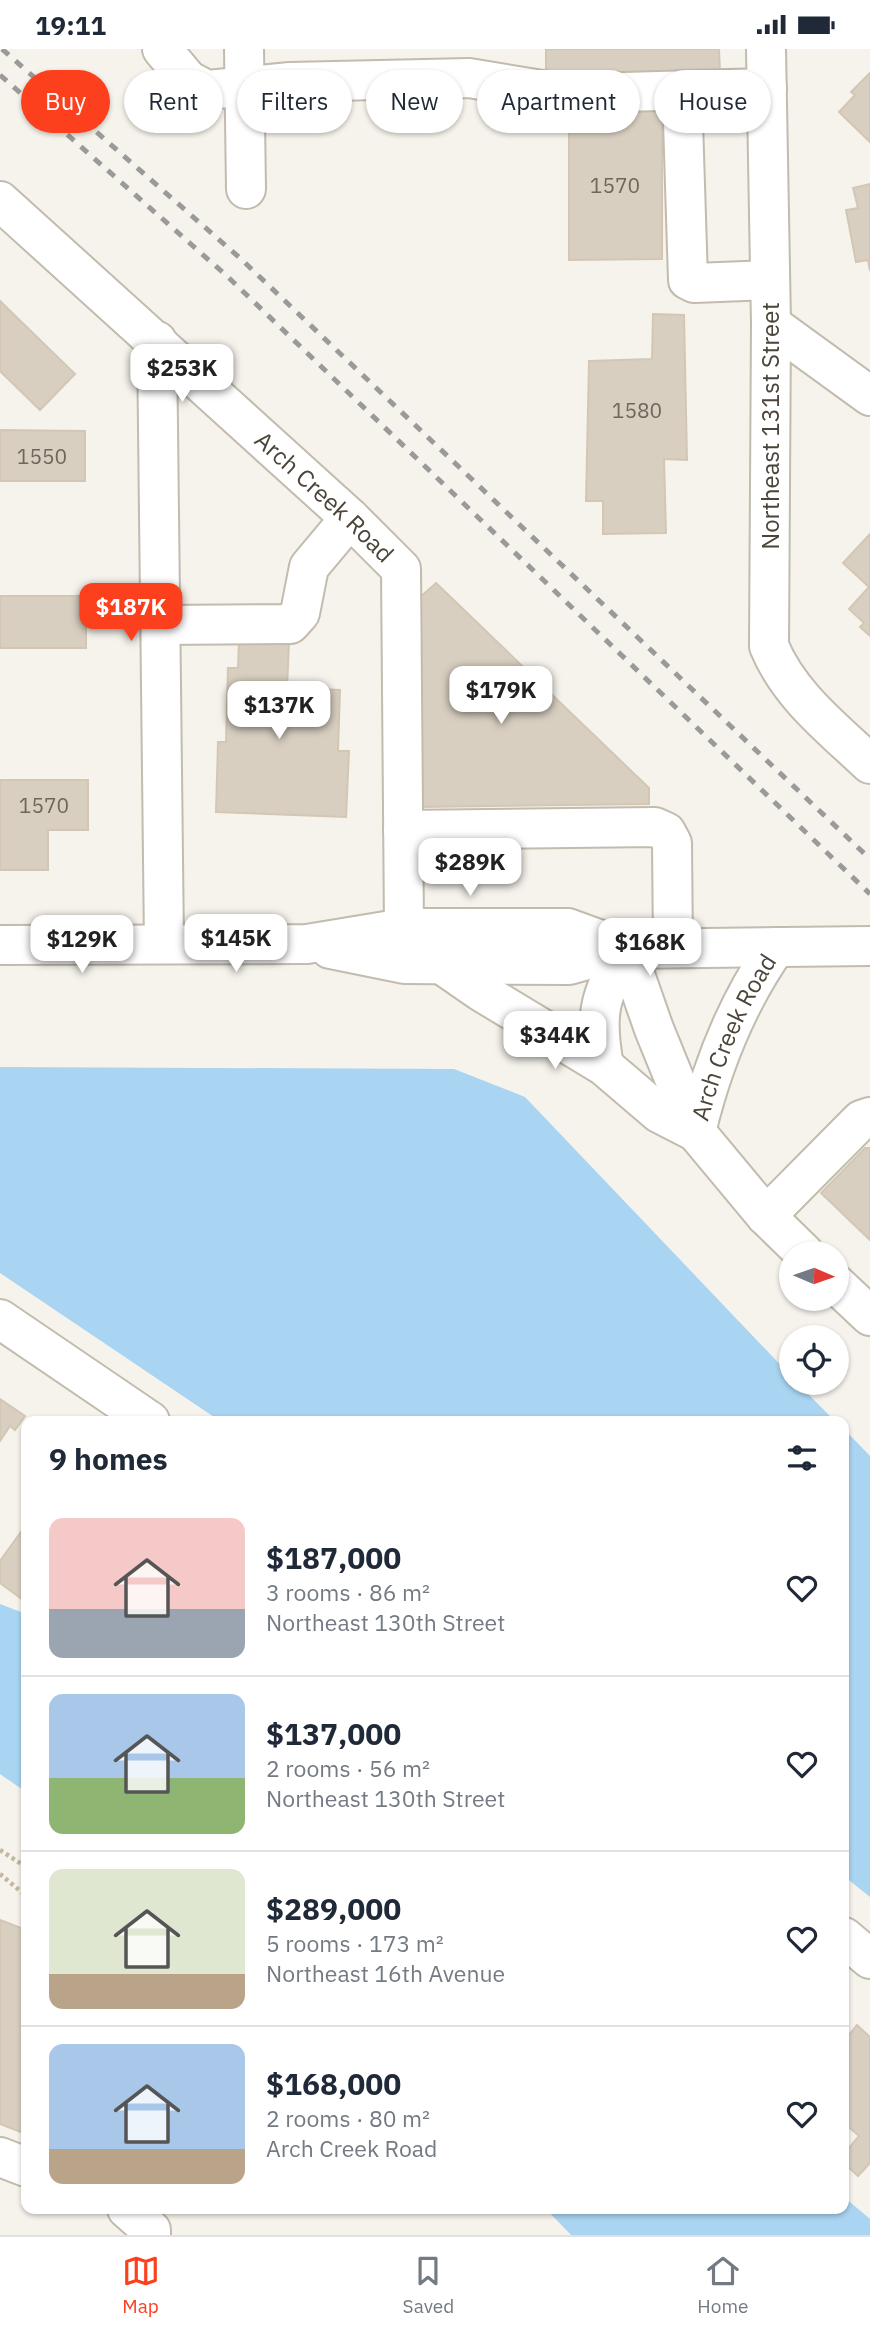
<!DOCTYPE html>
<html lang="en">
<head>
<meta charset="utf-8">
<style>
  :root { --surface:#fff; --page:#f6f6f7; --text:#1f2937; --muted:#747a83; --line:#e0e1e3; --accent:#fc3f1d }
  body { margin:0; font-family:"IBM Plex Sans",sans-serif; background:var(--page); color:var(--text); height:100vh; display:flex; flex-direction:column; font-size:26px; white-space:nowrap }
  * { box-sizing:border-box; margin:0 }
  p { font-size:23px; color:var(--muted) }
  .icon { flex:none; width:38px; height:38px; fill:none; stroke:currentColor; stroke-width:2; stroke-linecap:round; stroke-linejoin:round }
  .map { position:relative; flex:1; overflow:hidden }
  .sheet { position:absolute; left:21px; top:1367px; width:828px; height:798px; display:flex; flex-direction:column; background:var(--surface); border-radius:14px; box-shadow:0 2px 5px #0004 }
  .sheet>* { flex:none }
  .banner { position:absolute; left:21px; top:21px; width:830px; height:63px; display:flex; gap:14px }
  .needle { width:46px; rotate:92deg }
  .tools { position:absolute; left:779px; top:1192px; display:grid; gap:14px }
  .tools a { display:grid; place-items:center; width:70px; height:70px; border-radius:50%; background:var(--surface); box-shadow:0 2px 5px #0004; font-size:35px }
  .price { position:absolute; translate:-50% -60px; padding:0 16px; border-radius:14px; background:#fff; color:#222; font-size:23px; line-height:46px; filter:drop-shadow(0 2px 4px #0008) }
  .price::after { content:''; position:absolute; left:50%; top:42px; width:21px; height:16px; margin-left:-10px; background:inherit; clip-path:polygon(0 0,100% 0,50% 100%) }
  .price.active { background:var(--accent); color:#fff }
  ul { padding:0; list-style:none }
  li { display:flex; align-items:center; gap:21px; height:175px; padding:0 28px }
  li+li { border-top:2px solid var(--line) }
  li span { display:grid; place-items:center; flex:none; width:196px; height:140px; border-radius:14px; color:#555 }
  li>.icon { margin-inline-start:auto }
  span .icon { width:84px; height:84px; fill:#fffc; stroke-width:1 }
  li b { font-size:30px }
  h2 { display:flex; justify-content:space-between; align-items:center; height:84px; padding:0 28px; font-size:30px }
  .pill { padding:0 24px; border-radius:32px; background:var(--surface); box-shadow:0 2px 5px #0004; font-size:24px; line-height:63px }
  .pill.active { background:var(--accent); color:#fff }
  .status { display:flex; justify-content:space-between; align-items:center; height:49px; padding:0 35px; background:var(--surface); direction:ltr }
  .status svg { height:19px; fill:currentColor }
  .dock { display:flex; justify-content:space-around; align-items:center; height:98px; border-top:2px solid var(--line); background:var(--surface); font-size:19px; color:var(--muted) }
  .dock a { display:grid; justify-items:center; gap:4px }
  .dock .active { color:var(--accent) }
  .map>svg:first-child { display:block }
  .water { fill:#a9d4f2 }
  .building { fill:#d8cfc1; stroke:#d3c7b4; stroke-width:2 }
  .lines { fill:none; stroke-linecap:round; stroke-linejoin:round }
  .minor-casing { stroke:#c2bbae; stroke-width:42 }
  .path { stroke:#c4b79f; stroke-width:4.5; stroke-dasharray:3.5 3.5; stroke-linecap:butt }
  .minor { stroke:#fff; stroke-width:38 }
  .rail { stroke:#9a9a9a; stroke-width:5; stroke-dasharray:9 9; stroke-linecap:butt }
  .labels { text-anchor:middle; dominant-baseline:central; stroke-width:5; stroke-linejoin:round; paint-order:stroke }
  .number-label { font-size:21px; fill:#6e675b }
  .street-label { font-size:24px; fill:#4b4439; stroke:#fff }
</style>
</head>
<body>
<div class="status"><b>19:11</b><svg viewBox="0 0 49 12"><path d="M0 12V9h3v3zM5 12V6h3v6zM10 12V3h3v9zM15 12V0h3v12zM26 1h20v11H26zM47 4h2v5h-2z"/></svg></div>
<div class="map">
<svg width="870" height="2186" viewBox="0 0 870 2186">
  <rect width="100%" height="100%" fill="#f6f3ec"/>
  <g class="water">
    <polygon points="0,1018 454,1020 525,1048 791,1327 791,1334 797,1334 835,1372 220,1372 0,1224"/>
    <polygon points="844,1380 870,1407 870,1848 844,1827"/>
    <polygon points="0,1555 26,1565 26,1743 0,1725"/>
    <polygon points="844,2148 870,2170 870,2186 571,2186 546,2160 844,2160"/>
  </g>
  <g class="building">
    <polygon points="546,0 719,0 720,23 546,24"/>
    <polygon points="870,24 870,93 839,63 855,46 851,43"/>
    <polygon points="569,62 662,62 662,210 569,211"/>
    <polygon points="870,135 870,222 868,211 856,213 846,161 858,159 853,139"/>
    <polygon points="0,252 75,325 40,361 0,322"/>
    <polygon points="653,265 684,266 687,411 664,410 666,484 603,485 603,452 586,452 589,312 652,310"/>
    <polygon points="0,381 85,382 85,432 0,432"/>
    <polygon points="870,485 870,587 860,578 864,574 849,560 869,538 843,514"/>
    <polygon points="436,534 649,739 649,755 422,758 417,551"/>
    <rect x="0" y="547" width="86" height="52"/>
    <polygon points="239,591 289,593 287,639 340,641 338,702 349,702 346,768 216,763 218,693 226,693 228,619 238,619"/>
    <polygon points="0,731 88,731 88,781 48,781 48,821 0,821"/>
    <polygon points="865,1099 870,1099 870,1191 821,1144"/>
    <polygon points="0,1350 25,1367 15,1381 10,1377 0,1392"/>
    <polygon points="26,1476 26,1553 0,1534 0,1512"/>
    <polygon points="0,1871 26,1881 26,2085 0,2075"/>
    <polygon points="857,1976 870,1988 870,2114 858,2127 844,2114 844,2105 859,2087 844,2074 844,1992"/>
  </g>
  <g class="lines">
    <g class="minor-casing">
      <g id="minor">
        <polyline points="162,0 188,31 207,41 290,33 469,29 548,42 589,44 767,39"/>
        <polyline points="244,0 246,140"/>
        <path d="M766 0 771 275 769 597C789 646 832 679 870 715"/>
        <polyline points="682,41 688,231 694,234 770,231"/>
        <path id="s1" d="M0 152 350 469 401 520 404 879"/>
        <polyline points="771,275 870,347"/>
        <polyline points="157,292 164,895"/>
        <polyline points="161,576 290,575 300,564 309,518 350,469"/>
        <polyline points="403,781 655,778 666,783 672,794 673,899"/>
        <polyline points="0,896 307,895 404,879 568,879 626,900"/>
        <polyline points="330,900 404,915 569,916 626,900 870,897"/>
        <polyline points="626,900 654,980 696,1083 766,1167 804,1204"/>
        <polyline points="441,915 480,942 604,1017 659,1064 696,1083"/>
        <path d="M604 1017C594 962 600 948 626 900"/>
        <path id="s2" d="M696 1083C712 1016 737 954 776 898"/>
        <polyline points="766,1167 861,1071 870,1068"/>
        <polyline points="836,1235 870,1267"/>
        <polyline points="0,1270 150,1372"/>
        <polyline points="844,1888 870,1910"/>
        <polyline points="0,2108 26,2118"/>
        <polyline points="127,2160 151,2181 151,2186"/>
      </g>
    </g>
    <g class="path">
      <polyline points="0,1801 26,1818"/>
      <polyline points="0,1825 26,1847"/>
    </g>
    <use href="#minor" class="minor"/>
    <g class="rail">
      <polyline points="2,0 241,210 870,810"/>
      <polyline points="0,26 228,228 870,845"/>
    </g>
  </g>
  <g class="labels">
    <g class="number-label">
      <text x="615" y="136">1570</text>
      <text x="637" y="361">1580</text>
      <text x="42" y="407">1550</text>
      <text x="44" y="756">1570</text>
    </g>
    <g class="street-label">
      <text transform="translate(770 377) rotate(-90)">Northeast 131st Street</text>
      <text stroke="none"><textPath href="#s1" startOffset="439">Arch Creek Road</textPath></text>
      <text stroke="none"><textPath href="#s2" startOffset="102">Arch Creek Road</textPath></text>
    </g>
  </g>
</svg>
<div class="tools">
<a><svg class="needle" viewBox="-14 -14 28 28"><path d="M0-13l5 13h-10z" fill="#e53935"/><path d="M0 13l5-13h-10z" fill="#747a83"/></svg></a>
<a><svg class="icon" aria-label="locate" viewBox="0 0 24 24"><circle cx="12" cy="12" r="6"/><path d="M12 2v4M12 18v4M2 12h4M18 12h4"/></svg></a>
</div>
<b class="price" style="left:182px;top:355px">$253K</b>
<b class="price active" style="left:131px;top:594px">$187K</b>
<b class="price" style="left:501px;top:677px">$179K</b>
<b class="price" style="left:279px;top:692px">$137K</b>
<b class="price" style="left:470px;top:849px">$289K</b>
<b class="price" style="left:236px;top:925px">$145K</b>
<b class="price" style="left:82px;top:926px">$129K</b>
<b class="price" style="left:650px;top:929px">$168K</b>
<b class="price" style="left:555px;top:1022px">$344K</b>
<div class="banner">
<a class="pill active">Buy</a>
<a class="pill">Rent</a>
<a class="pill">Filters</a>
<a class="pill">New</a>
<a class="pill">Apartment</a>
<a class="pill">House</a>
</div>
<section class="sheet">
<h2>9 homes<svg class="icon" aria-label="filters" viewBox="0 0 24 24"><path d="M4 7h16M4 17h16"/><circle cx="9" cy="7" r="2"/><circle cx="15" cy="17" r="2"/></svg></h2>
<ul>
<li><span style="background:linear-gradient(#f6c9c9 65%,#9aa5b1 0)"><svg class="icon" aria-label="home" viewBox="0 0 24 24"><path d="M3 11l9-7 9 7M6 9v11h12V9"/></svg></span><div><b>$187,000</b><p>3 rooms · 86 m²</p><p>Northeast 130th Street</p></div><svg class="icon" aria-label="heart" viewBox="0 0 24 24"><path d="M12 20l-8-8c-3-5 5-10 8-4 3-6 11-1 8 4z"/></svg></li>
<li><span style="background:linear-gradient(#a9c7e8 60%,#8fb573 0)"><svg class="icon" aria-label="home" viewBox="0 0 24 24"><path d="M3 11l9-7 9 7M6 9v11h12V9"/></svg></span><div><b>$137,000</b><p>2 rooms · 56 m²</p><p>Northeast 130th Street</p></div><svg class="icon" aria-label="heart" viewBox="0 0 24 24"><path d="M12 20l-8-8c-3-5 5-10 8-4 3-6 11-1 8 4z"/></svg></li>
<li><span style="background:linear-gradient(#dfe7d0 75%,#b9a48a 0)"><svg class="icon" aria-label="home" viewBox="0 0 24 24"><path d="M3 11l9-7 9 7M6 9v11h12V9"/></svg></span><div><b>$289,000</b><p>5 rooms · 173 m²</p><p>Northeast 16th Avenue</p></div><svg class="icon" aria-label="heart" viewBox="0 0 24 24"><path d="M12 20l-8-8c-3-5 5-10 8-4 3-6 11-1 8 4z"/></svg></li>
<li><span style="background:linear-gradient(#a9c7e8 75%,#b9a48a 0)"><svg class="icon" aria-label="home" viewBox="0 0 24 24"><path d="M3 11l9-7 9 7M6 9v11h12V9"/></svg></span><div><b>$168,000</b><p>2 rooms · 80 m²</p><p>Arch Creek Road</p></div><svg class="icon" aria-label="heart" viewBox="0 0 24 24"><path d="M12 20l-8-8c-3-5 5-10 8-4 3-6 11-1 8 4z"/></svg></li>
</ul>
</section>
</div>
<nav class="dock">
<a class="active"><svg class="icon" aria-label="map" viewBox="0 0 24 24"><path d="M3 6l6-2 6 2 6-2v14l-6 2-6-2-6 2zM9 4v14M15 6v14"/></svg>Map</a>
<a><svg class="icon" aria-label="saved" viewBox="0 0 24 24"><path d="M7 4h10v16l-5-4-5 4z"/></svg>Saved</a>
<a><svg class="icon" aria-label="home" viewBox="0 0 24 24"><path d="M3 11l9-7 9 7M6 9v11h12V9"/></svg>Home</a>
</nav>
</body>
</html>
